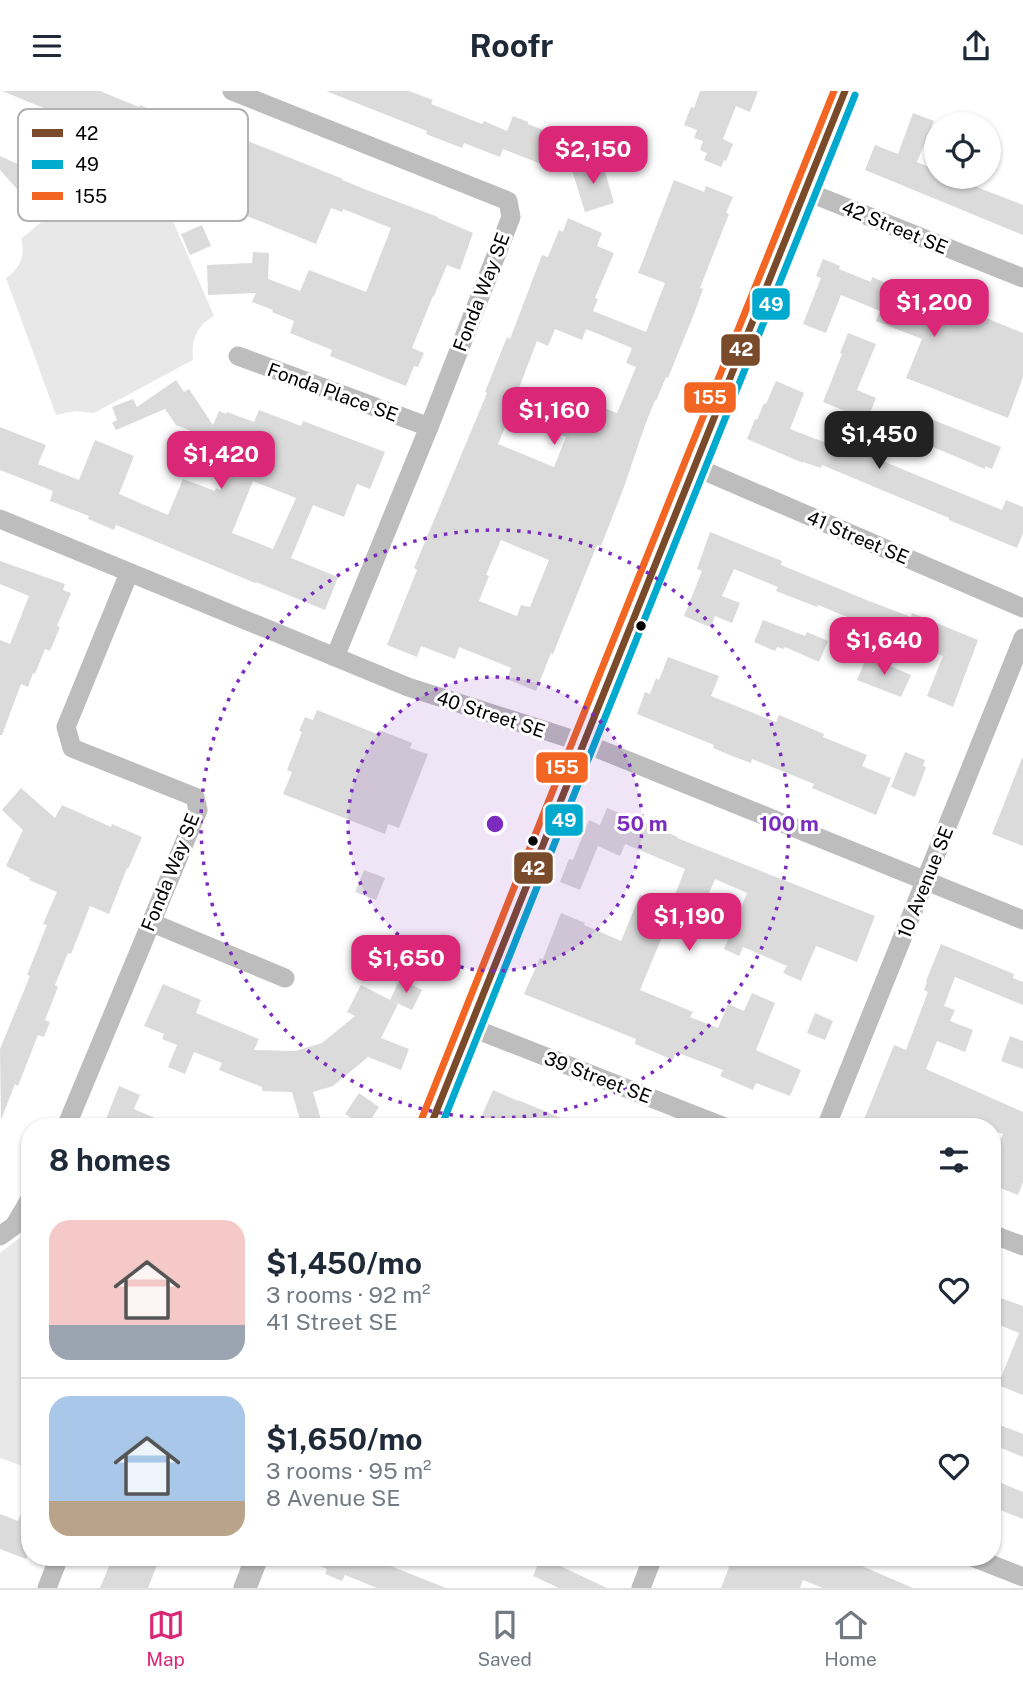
<!DOCTYPE html>
<html lang="en">
<head>
<meta charset="utf-8">
<style>
  :root { --surface:#fff; --page:#f6f6f7; --text:#1f2937; --muted:#747a83; --line:#e0e1e3; --accent:#db2777 }
  body { margin:0; font-family:"Public Sans",sans-serif; background:var(--page); color:var(--text); height:100vh; display:flex; flex-direction:column; font-size:26px; white-space:nowrap }
  * { box-sizing:border-box; margin:0 }
  p { font-size:23px; color:var(--muted) }
  .icon { flex:none; width:38px; height:38px; fill:none; stroke:currentColor; stroke-width:2; stroke-linecap:round; stroke-linejoin:round }
  .map { position:relative; flex:1; overflow:hidden }
  .side { position:absolute; left:21px; top:1027px; width:980px; height:448px; display:flex; flex-direction:column; background:var(--surface); border-radius:28px; box-shadow:0 2px 5px #0004 }
  .side>* { flex:none }
  .buttons { position:absolute; left:924px; top:21px; display:grid; gap:14px }
  .buttons a { display:grid; place-items:center; width:77px; height:77px; border-radius:50%; background:var(--surface); box-shadow:0 2px 5px #0004; font-size:35px }
  .price { position:absolute; translate:-50% -60px; padding:0 16px; border-radius:14px; background:var(--accent); color:#fff; font-size:23px; line-height:46px; filter:drop-shadow(0 2px 4px #0008) }
  .price::after { content:''; position:absolute; left:50%; top:42px; width:21px; height:16px; margin-left:-10px; background:inherit; clip-path:polygon(0 0,100% 0,50% 100%) }
  .price.selected { background:#222; color:#fff }
  ul { padding:0; list-style:none }
  li { display:flex; align-items:center; gap:21px; height:175px; padding:0 28px }
  li+li { border-top:2px solid var(--line) }
  li span { display:grid; place-items:center; flex:none; width:196px; height:140px; border-radius:21px; color:#555 }
  li>.icon { margin-inline-start:auto }
  span .icon { width:84px; height:84px; fill:#fffc; stroke-width:1 }
  li b { font-size:30px }
  h2 { display:flex; justify-content:space-between; align-items:center; height:84px; padding:0 28px; font-size:30px }
  header { display:flex; justify-content:space-between; align-items:center; height:91px; padding:0 28px; background:var(--surface); font-size:32px; font-weight:700 }
  .dock { display:flex; justify-content:space-around; align-items:center; height:98px; border-top:2px solid var(--line); background:var(--surface); font-size:19px; color:var(--muted) }
  .dock a { display:grid; justify-items:center; gap:4px }
  .dock .selected { color:var(--accent) }
  .map>svg:first-child { display:block }
  .green { fill:#e8e8e8 }
  .building { fill:#dbdbdb; fill-rule:evenodd }
  .lines { fill:none; stroke-linecap:round; stroke-linejoin:round }
  .minor { stroke:#bdbdbd; stroke-width:19 }
  .tertiary { stroke:#bdbdbd; stroke-width:23 }
  .bus-1-casing { stroke:#fff; stroke-width:12 }
  .bus-2-casing { stroke:#fff; stroke-width:12 }
  .bus-3-casing { stroke:#fff; stroke-width:12 }
  .bus-1 { stroke:#7a4b2a; stroke-width:7 }
  .bus-2 { stroke:#00a9ce; stroke-width:7 }
  .bus-3 { stroke:#f26522; stroke-width:7 }
  .ring { fill:none; stroke:#7b2cbf; stroke-width:3.5; stroke-dasharray:3.5 7 }
  .bus-dot { fill:#000; stroke:#fff; stroke-width:2.5 }
  .labels { text-anchor:middle; dominant-baseline:central; stroke-width:6; stroke-linejoin:round; paint-order:stroke }
  .street-label { font-size:19px; fill:#000; stroke:#fff }
  .key { fill:#fff; stroke:#b2b2b2; stroke-width:2 }
  .key-label { font-size:19px; fill:#000 }
  .centre { fill:#7b2cbf; stroke:#fff; stroke-width:3.5 }
  .ring-label { font-size:21px; text-anchor:middle; font-weight:bold; fill:#7b2cbf; stroke:#fff; stroke-width:6; stroke-linejoin:round; paint-order:stroke }
  .line-badge { stroke:#fff; stroke-width:2.5 }
  .badge-label { font-size:19px; text-anchor:middle; font-weight:bold; fill:#fff }
</style>
</head>
<body>
<header><svg class="icon" aria-label="menu" viewBox="0 0 24 24"><path d="M4 6h16M4 12h16M4 18h16"/></svg>Roofr<svg class="icon" aria-label="share" viewBox="0 0 24 24"><path d="M12 15V3M7 8l5-5 5 5M5 13v7h14v-7"/></svg></header>
<div class="map">
<svg width="1023" height="1497" viewBox="0 0 1023 1497">
  <rect width="100%" height="100%" fill="#fff"/>
  <g class="green">
    <path d="M107 76 148 93 154 108 169 121 214 225C196 235 191 249 193 269L94 322 74 320 56 324 6 187C20 178 26 164 21 148Z"/>
    <polygon points="30,1135 30,1378 0,1367 0,1162 22,1145"/>
  </g>
  <g class="building">
    <polygon points="2,0 100,0 139,16 140,14 172,27 158,63 108,43 105,50 75,38 78,31"/>
    <polygon points="326,0 409,0 433,9 431,13 482,33 484,30 507,40 513,25 528,31 528,33 576,52 567,77 560,77 550,73 549,76 503,58 500,66 464,52 462,57 426,43 427,40"/>
    <polygon points="700,0 758,0 750,21 736,15 723,48 733,53 726,70 724,69 721,76 704,69 707,62 700,59 703,50 694,47 697,39 684,34 691,16 694,17"/>
    <polygon points="913,22 934,30 917,71 936,79 936,86 951,86 1023,114 1023,144 865,79 875,54 898,63"/>
    <polygon points="201,36 222,44 223,40 343,88 342,89 372,101 438,126 438,127 473,142 460,179 447,174 434,205 433,205 412,257 424,262 418,276 414,275 406,295 330,265 332,259 290,242 294,230 272,221 273,219 252,211 256,202 208,204 207,174 252,172 253,161 269,162 268,188 300,200 309,179 366,201 391,137 343,118 342,121 331,117 316,153 242,123 241,126 186,104 198,73 189,69"/>
    <polygon points="0,65 42,84 51,76 70,98 41,125 0,79"/>
    <polygon points="602,70 614,112 585,121 572,79"/>
    <path d="M674 89 704 101 706 95 733 106 726 122 729 123 700 197 703 198 694 223 668 287 666 286 656 310 655 309 644 337 624 396 601 455 597 454 553 563 551 562 536 600 507 588 511 577 459 556 455 568 421 555 417 566 387 554 417 479 414 477 487 302 485 301 507 246 510 248 542 164 548 166 559 139 563 141 568 127 602 142 597 155 614 162 595 207 598 208 593 220 646 241 665 192 638 182ZM555 238 582 249 586 238 632 257 626 272 636 276 617 322 582 308 577 321 519 297 537 250 548 255ZM510 324 566 346 554 376 498 353ZM501 449 549 469 530 516 521 514 517 525 479 510 489 485 486 484Z"/>
    <polygon points="202,134 211,155 190,164 181,143"/>
    <polygon points="823,168 840,175 839,178 871,191 872,186 962,224 964,218 1023,242 1023,286 1008,327 906,287 922,248 876,230 880,220 841,204 826,242 803,233 821,187 816,185"/>
    <polygon points="848,242 876,253 857,299 876,307 867,329 823,311 842,263 840,262"/>
    <path d="M176 289 184 301 189 298 213 334 219 320 226 323 227 321 254 331 259 319 301 335 303 330 385 361 370 398 357 393 344 426 313 414 291 467 338 486 325 519 256 491 255 492 116 434 114 439 88 428 89 425 50 410 53 400 0 379V336L46 354 38 373 79 389 95 349 134 365 119 403 168 424 183 388 215 400 216 397 220 399 236 362 217 354 219 351 176 334 165 318 116 339 112 332 117 329 112 316 133 308 137 316ZM253 390 296 407 273 458 232 442Z"/>
    <polygon points="776,290 804,302 790,338 834,355 836,351 1002,419 1006,409 1023,416 1023,442 1017,457 949,429 949,427 822,374 821,377 803,371 803,372 747,348 755,328 757,329 764,312 766,313"/>
    <polygon points="916,322 1001,356 992,378 985,375 985,378 907,345"/>
    <polygon points="710,441 782,470 781,474 869,510 911,526 912,522 978,549 953,616 927,605 943,565 818,514 817,516 776,500 778,496 734,478 722,505 740,512 732,532 715,525 711,535 707,535 684,525 702,480 697,478"/>
    <polygon points="0,470 65,493 63,499 71,502 57,535 60,536 53,553 50,560 45,558 35,583 33,582 28,596 21,593 2,644 0,644 0,549 10,553 29,505 0,493"/>
    <polygon points="763,529 805,545 807,541 828,550 819,571 785,556 784,558 777,556 775,560 754,551"/>
    <polygon points="867,565 911,584 901,606 857,589"/>
    <polygon points="668,566 719,585 711,605 776,631 779,624 824,643 823,646 867,664 862,675 891,687 876,724 812,697 814,693 752,668 751,672 732,665 713,657 714,654 637,623 645,601 650,603 656,587 659,589"/>
    <polygon points="317,619 377,643 379,639 412,652 410,657 428,663 399,737 388,733 385,743 283,703 292,681 287,679 302,641 299,640 305,626 313,629"/>
    <polygon points="905,661 925,669 923,675 926,676 915,706 891,696"/>
    <polygon points="1022,667 1023,667 1023,755 992,743"/>
    <polygon points="21,697 55,727 62,714 111,736 112,733 142,746 128,778 127,777 109,823 90,815 71,863 68,862 55,894 58,896 45,929 50,931 44,946 38,944 18,995 15,993 1,1029 0,958 30,885 27,884 47,834 43,833 57,801 29,789 30,787 6,775 23,739 2,719"/>
    <polygon points="607,717 678,746 677,747 875,825 857,871 816,855 801,890 783,882 787,875 743,856 739,865 724,858 747,802 715,788 703,817 707,818 696,845 667,834 640,899 693,921 690,926 718,937 728,913 744,920 752,902 775,912 756,959 801,979 790,1005 756,992 753,999 720,985 723,979 676,961 673,969 635,953 636,948 524,903 540,867 543,868 561,822 585,832 584,834 621,850 640,804 667,815 670,808 673,809 685,778 625,753 620,765 598,755 580,799 560,791 569,768 573,769 589,729 600,734"/>
    <polygon points="364,779 385,787 376,809 355,801"/>
    <polygon points="941,853 1014,883 1013,887 1023,891 1023,914 955,886 944,915 955,919 950,930 973,939 965,961 937,950 926,978 1023,1021 1023,1091 1018,1104 992,1094 992,1070 1003,1043 992,1039 992,1036 861,1036 894,954 906,959 928,901 924,899 927,891 926,890"/>
    <polygon points="400,888 422,899 412,919 390,909"/>
    <polygon points="163,893 201,909 196,922 259,948 254,959 295,960 322,952 355,925 347,921 361,894 398,913 381,947 409,958 401,979 368,966 333,995 313,1001 323,1036 317,1036 300,1029 292,1001 262,1000 262,996 219,979 222,972 194,961 185,983 168,976 177,954 162,948 164,943 144,935"/>
    <polygon points="815,922 833,930 825,949 807,942"/>
    <polygon points="1010,945 1023,950 1023,978 1001,970"/>
    <polygon points="119,995 140,1004 134,1018 176,1036 103,1036"/>
    <polygon points="493,999 518,1010 518,1009 583,1036 491,1036 479,1031"/>
    <polygon points="359,1002 379,1016 366,1036 345,1023"/>
    <polygon points="992,1204 1023,1215 1023,1304 998,1294 1019,1242 992,1231"/>
    <polygon points="992,1331 1023,1343 1023,1366 992,1353"/>
    <polygon points="992,1388 1023,1401 1023,1428 992,1416"/>
    <polygon points="29,1402 30,1458 26,1468 0,1458 0,1423 18,1430"/>
    <polygon points="113,1466 138,1466 157,1474 148,1497 100,1497"/>
    <polygon points="300,1466 370,1467 446,1497 377,1497 345,1484 342,1490 325,1483 327,1478"/>
    <polygon points="541,1466 607,1497 559,1497 533,1485"/>
    <polygon points="733,1466 841,1466 913,1497 823,1497 803,1489 800,1497 721,1497"/>
  </g>
  <g class="lines">
    <g class="minor">
      <polyline points="232,0 508,110 511,126 429,336 335,566"/>
      <polyline points="805,100 1023,187"/>
      <polyline points="238,265 429,336"/>
      <polyline points="693,375 1023,517"/>
      <polyline points="0,428 408,596 584,652 1023,829"/>
      <polyline points="150,831 285,887"/>
      <polyline points="470,936 725,1036"/>
      <polyline points="66,1036 198,719 195,706 72,657 66,636 129,482"/>
      <polyline points="826,1036 1023,547"/>
      <polyline points="992,1143 1023,1155"/>
      <polyline points="0,1145 14,1135 30,1108"/>
      <polyline points="972,1466 1023,1486"/>
      <polyline points="47,1497 59,1466"/>
      <polyline points="641,1497 653,1466"/>
    </g>
    <g class="tertiary">
      <polyline points="430,1036 638,517 693,375 845,0"/>
      <polyline points="245,1497 257,1466"/>
    </g>
    <g class="bus-1-casing">
      <path id="bus-1" d="M430 1036C568 691 705 345 845 0"/>
    </g>
    <g class="bus-2-casing">
      <path id="bus-2" d="M441 1036C579 692 716 347 855 4"/>
    </g>
    <g class="bus-3-casing">
      <path id="bus-3" d="M420 1032C558 688 694 343 834 0"/>
    </g>
    <use href="#bus-1" class="bus-1"/>
    <use href="#bus-2" class="bus-2"/>
    <use href="#bus-3" class="bus-3"/>
  </g>
  <circle cx="495" cy="733" r="147" fill="#7b2cbf" fill-opacity=".12"/>
  <g class="ring">
    <circle cx="495" cy="733" r="147"/>
    <circle cx="495" cy="733" r="294"/>
  </g>
  <g class="bus-dot">
    <circle cx="641" cy="535" r="6"/>
    <circle cx="533" cy="750" r="6"/>
  </g>
  <g class="labels">
    <g class="street-label">
      <text transform="translate(895 136) rotate(22)">42 Street SE</text>
      <text transform="translate(481 201) rotate(-69)">Fonda Way SE</text>
      <text transform="translate(333 301) rotate(20)">Fonda Place SE</text>
      <text transform="translate(858 446) rotate(23)">41 Street SE</text>
      <text transform="translate(491 623) rotate(18)">40 Street SE</text>
      <text transform="translate(170 781) rotate(-68)">Fonda Way SE</text>
      <text transform="translate(925 791) rotate(-68)">10 Avenue SE</text>
      <text transform="translate(598 986) rotate(21)">39 Street SE</text>
    </g>
  </g>
  <rect x="18" y="18" width="230" height="112" rx="10" class="key"/>
  <rect x="32" y="38" width="31" height="8" fill="#7a4b2a"/>
  <rect x="32" y="69" width="31" height="9" fill="#00a9ce"/>
  <rect x="32" y="101" width="31" height="8" fill="#f26522"/>
  <g class="key-label">
    <text x="75" y="49">42</text>
    <text x="75" y="80">49</text>
    <text x="75" y="112">155</text>
  </g>
  <circle cx="495" cy="733" r="10" class="centre"/>
  <g class="ring-label">
    <text x="642" y="740">50 m</text>
    <text x="789" y="740">100 m</text>
  </g>
  <g class="line-badge">
    <rect x="751" y="196" width="40" height="34" rx="7" fill="#00a9ce"/>
    <rect x="720" y="242" width="41" height="34" rx="7" fill="#7a4b2a"/>
    <rect x="683" y="290" width="54" height="33" rx="7" fill="#f26522"/>
    <rect x="535" y="660" width="54" height="33" rx="7" fill="#f26522"/>
    <rect x="544" y="712" width="40" height="34" rx="7" fill="#00a9ce"/>
    <rect x="513" y="760" width="41" height="34" rx="7" fill="#7a4b2a"/>
  </g>
  <g class="badge-label">
    <text x="771" y="220">49</text>
    <text x="741" y="265">42</text>
    <text x="710" y="313">155</text>
    <text x="562" y="683">155</text>
    <text x="564" y="736">49</text>
    <text x="533" y="784">42</text>
  </g>
</svg>
<div class="buttons">
<a><svg class="icon" aria-label="locate" viewBox="0 0 24 24"><circle cx="12" cy="12" r="6"/><path d="M12 2v4M12 18v4M2 12h4M18 12h4"/></svg></a>
</div>
<b class="price" style="left:593px;top:95px">$2,150</b>
<b class="price" style="left:934px;top:248px">$1,200</b>
<b class="price" style="left:554px;top:356px">$1,160</b>
<b class="price selected" style="left:879px;top:380px">$1,450</b>
<b class="price" style="left:221px;top:400px">$1,420</b>
<b class="price" style="left:884px;top:586px">$1,640</b>
<b class="price" style="left:689px;top:862px">$1,190</b>
<b class="price" style="left:406px;top:904px">$1,650</b>
<section class="side">
<h2>8 homes<svg class="icon" aria-label="filters" viewBox="0 0 24 24"><path d="M4 7h16M4 17h16"/><circle cx="9" cy="7" r="2"/><circle cx="15" cy="17" r="2"/></svg></h2>
<ul>
<li><span style="background:linear-gradient(#f6c9c9 75%,#9aa5b1 0)"><svg class="icon" aria-label="home" viewBox="0 0 24 24"><path d="M3 11l9-7 9 7M6 9v11h12V9"/></svg></span><div><b>$1,450/mo</b><p>3 rooms · 92 m²</p><p>41 Street SE</p></div><svg class="icon" aria-label="heart" viewBox="0 0 24 24"><path d="M12 20l-8-8c-3-5 5-10 8-4 3-6 11-1 8 4z"/></svg></li>
<li><span style="background:linear-gradient(#a9c7e8 75%,#b9a48a 0)"><svg class="icon" aria-label="home" viewBox="0 0 24 24"><path d="M3 11l9-7 9 7M6 9v11h12V9"/></svg></span><div><b>$1,650/mo</b><p>3 rooms · 95 m²</p><p>8 Avenue SE</p></div><svg class="icon" aria-label="heart" viewBox="0 0 24 24"><path d="M12 20l-8-8c-3-5 5-10 8-4 3-6 11-1 8 4z"/></svg></li>
</ul>
</section>
</div>
<nav class="dock">
<a class="selected"><svg class="icon" aria-label="map" viewBox="0 0 24 24"><path d="M3 6l6-2 6 2 6-2v14l-6 2-6-2-6 2zM9 4v14M15 6v14"/></svg>Map</a>
<a><svg class="icon" aria-label="saved" viewBox="0 0 24 24"><path d="M7 4h10v16l-5-4-5 4z"/></svg>Saved</a>
<a><svg class="icon" aria-label="home" viewBox="0 0 24 24"><path d="M3 11l9-7 9 7M6 9v11h12V9"/></svg>Home</a>
</nav>
</body>
</html>
